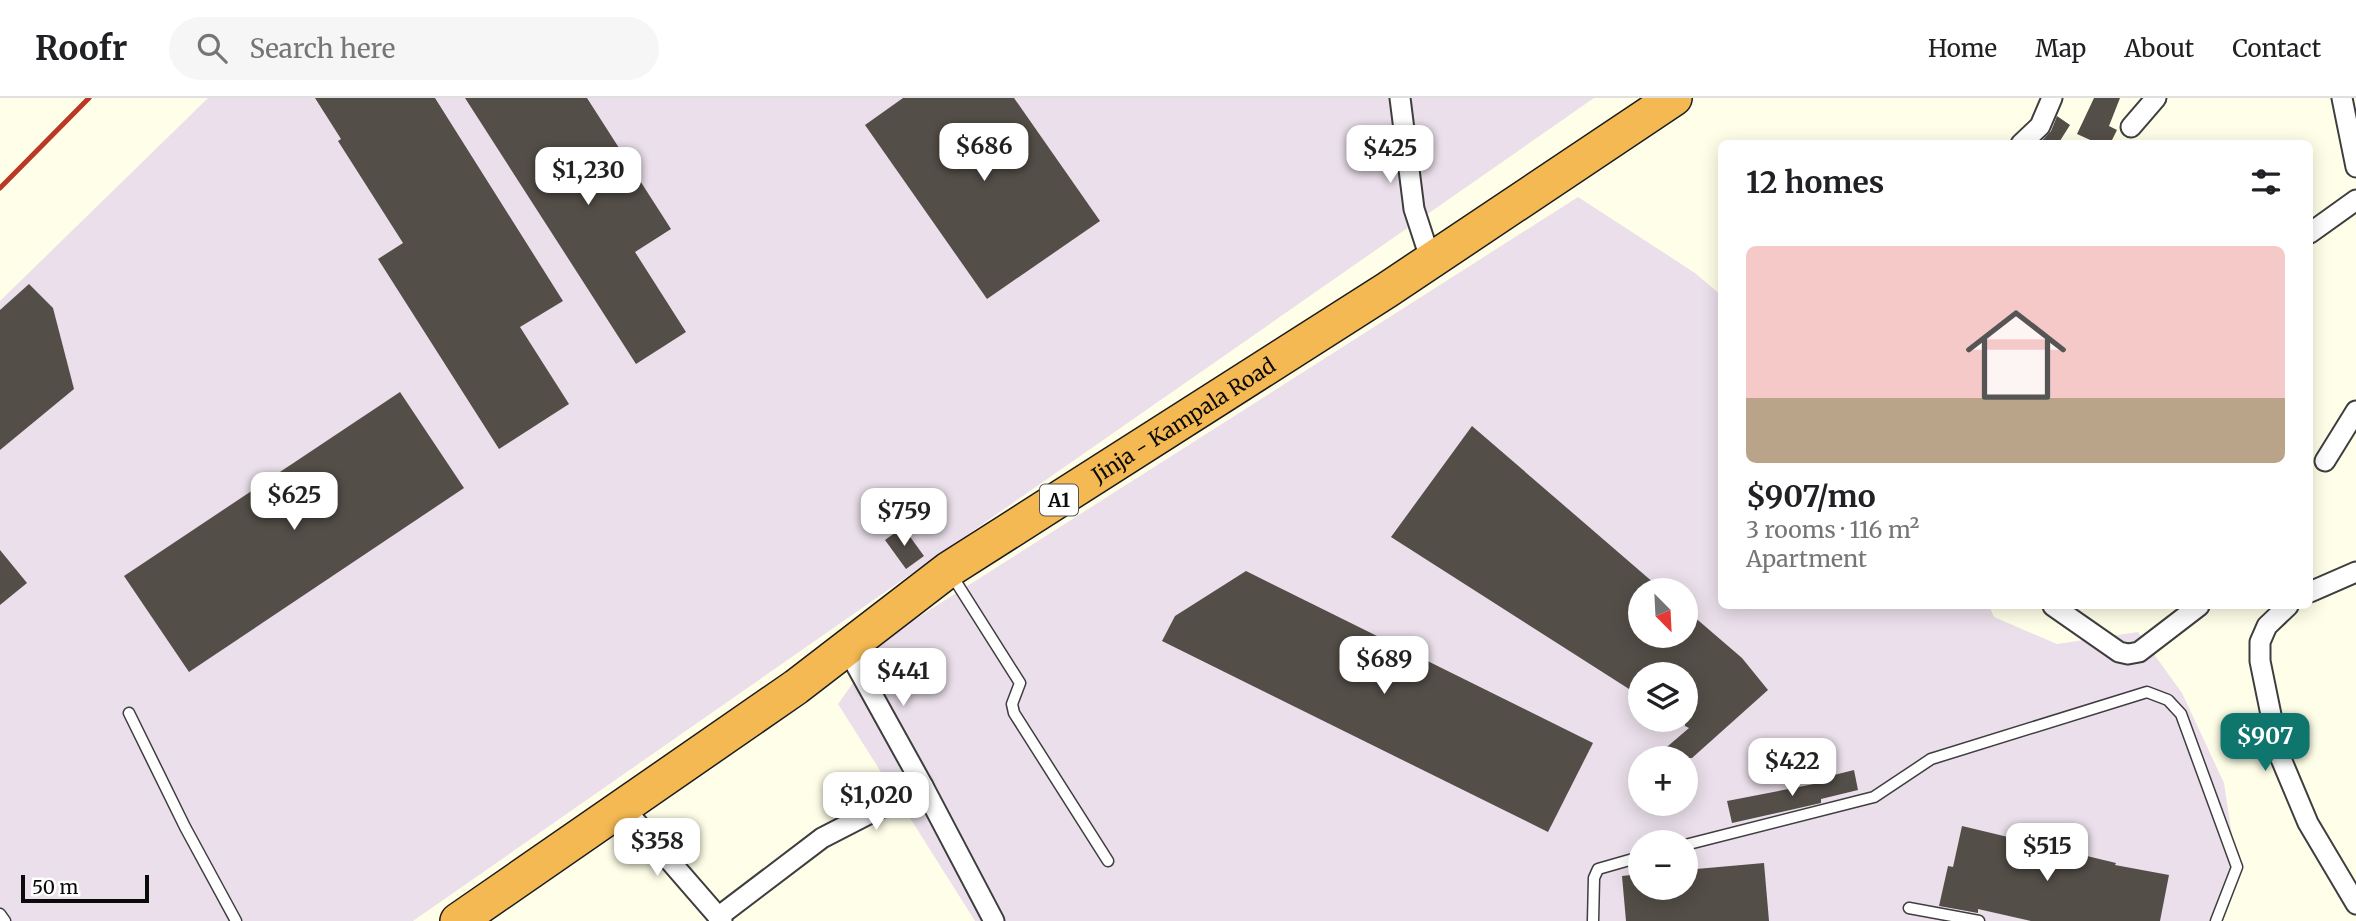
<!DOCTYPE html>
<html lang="en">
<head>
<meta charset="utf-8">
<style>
  :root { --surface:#fff; --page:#f6f6f6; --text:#202124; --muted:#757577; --line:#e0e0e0; --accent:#0f766e }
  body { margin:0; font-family:Merriweather,serif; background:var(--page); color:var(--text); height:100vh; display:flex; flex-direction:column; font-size:26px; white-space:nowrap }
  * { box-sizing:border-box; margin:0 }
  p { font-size:23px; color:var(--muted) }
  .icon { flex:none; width:38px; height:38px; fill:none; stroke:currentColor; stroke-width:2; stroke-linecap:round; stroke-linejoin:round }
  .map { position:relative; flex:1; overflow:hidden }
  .panel { position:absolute; left:1718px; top:42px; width:595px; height:469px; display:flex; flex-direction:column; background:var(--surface); border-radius:10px; box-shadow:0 4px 18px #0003 }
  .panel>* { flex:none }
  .needle { width:46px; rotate:156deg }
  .controls { position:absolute; left:1628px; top:480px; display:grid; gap:14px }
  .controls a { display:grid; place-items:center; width:70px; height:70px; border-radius:50%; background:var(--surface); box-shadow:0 4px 18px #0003; font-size:35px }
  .scale { position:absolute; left:21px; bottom:18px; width:128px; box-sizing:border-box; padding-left:7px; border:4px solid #0b0b0b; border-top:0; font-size:19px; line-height:24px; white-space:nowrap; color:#0b0b0b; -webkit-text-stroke:5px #fff; paint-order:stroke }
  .price { position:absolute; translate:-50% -60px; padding:0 16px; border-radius:14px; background:#fff; color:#222; font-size:23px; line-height:46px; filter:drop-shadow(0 2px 4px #0008) }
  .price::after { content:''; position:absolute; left:50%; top:42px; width:21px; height:16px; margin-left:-10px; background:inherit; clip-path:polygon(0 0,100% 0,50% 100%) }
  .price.current { background:var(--accent); color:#fff }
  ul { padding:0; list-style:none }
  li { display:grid; align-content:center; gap:14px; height:371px; padding:0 28px }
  li span { display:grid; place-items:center; height:217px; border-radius:10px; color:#555 }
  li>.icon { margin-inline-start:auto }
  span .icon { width:126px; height:126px; fill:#fffc; stroke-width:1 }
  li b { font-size:30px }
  h2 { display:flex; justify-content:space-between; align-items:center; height:84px; padding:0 28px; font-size:30px }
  header { display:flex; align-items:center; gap:42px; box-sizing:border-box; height:98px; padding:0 35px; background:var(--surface); border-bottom:2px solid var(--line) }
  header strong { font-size:33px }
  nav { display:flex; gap:38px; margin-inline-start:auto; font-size:24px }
  .search { width:490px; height:63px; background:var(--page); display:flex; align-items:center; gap:18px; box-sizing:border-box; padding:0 24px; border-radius:38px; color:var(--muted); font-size:26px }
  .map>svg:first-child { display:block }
  .industrial { fill:#eadfea; fill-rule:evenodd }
  .building { fill:#544e48 }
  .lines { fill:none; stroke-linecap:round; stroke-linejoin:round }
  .lane-casing { stroke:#3e3e3e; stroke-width:13 }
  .street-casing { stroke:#3e3e3e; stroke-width:23 }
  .highway-casing { stroke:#1c1c1c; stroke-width:38 }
  .lane { stroke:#fff; stroke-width:10 }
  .street { stroke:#fff; stroke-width:19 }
  .highway { stroke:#f4b952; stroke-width:35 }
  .rail { stroke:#ba3825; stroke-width:5 }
  .labels { text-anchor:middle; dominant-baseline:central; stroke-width:7; stroke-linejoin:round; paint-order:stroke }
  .shield { fill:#fff; stroke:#545454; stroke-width:2 }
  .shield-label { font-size:19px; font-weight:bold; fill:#0b0b0b }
  .street-label { font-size:21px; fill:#0b0b0b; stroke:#fff }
</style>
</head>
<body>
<header>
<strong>Roofr</strong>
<div class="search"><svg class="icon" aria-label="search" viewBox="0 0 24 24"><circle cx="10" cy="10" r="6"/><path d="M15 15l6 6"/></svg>Search here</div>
<nav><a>Home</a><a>Map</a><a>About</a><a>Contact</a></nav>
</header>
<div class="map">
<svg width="2356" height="823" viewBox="0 0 2356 823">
  <rect width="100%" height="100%" fill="#ffffe9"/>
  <g class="industrial">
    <polygon points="208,0 1594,0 413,823 0,823 0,203"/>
    <path d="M1578 99 1695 175 1722 198V508H1989L1994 519 2057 546 2138 534 2182 595 2224 685 2236 763 2222 823H975L838 606 884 541ZM1640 492H1685V537H1640ZM1640 576H1685V621H1640ZM1640 660H1685V705H1640ZM1640 744H1685V789H1640Z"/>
  </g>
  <g class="building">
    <polygon points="315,0 435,0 563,203 520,229 569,306 499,351 378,161 403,145 338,43 341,41"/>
    <polygon points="465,0 587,0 671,131 635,154 686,234 636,266"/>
    <polygon points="903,0 1014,0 1100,123 987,201 865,27"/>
    <polygon points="2094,0 2120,0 2109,28 2117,32 2110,46 2099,46 2077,36"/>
    <polygon points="2057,18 2070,27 2058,46 2039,46 2051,33"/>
    <polygon points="29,186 53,210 74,291 0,352 0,212"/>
    <polygon points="400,294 464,390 189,574 124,478"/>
    <polygon points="1472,328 1662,492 1640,492 1640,537 1685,537 1685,511 1742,560 1768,592 1692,660 1654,660 1689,630 1685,628 1685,576 1640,576 1640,598 1391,439"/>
    <polygon points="903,429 924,458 906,471 885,442"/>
    <polygon points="0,452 27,485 0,507"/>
    <polygon points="1246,473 1593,645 1548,734 1162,543 1175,518"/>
    <polygon points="1854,672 1858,692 1821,701 1821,705 1732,725 1727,703 1819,685 1818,681"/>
    <polygon points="1962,728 2116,765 2115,767 2169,777 2160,823 2031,823 1978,811 1978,815 1939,808 1948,768 1953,769"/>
    <polygon points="1764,765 1769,823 1626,823 1622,778 1640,776 1640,789 1685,789 1685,772"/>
  </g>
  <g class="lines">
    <g class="lane-casing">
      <g id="lane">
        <polyline points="951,476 1020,585 1012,606 1014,615 1108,763"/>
        <polyline points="129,615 185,729 236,823"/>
        <polyline points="1685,747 1874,699 1931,661 2147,594 2168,602 2181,616 2237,769 2216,823"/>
        <polyline points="1909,810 1979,823"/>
        <polyline points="0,816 5,823"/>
        <polyline points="1593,823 1594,780 1598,771 1640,759"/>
      </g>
    </g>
    <g class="street-casing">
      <g id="street">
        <polyline points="1400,0 1414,111 1431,163"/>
        <polyline points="2342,0 2356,69"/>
        <polyline points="2131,29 2156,0"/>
        <polyline points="2021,46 2040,28 2052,0"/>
        <polyline points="2310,135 2356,102"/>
        <polyline points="2325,363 2356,313"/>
        <polyline points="2310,494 2356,474"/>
        <polyline points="2053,508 2119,554 2128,556 2139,554 2199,508"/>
        <polyline points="2288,508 2267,528 2260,544 2260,563 2279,656 2308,725 2356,806"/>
        <polyline points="847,551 923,688"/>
        <polyline points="623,709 722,823"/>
        <polyline points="718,819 822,740 923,688 994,823"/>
      </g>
    </g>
    <g class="highway-casing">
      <g id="highway">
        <path id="s1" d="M458 823 796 589 948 472 1387 192 1674 0"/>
      </g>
    </g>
    <use href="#lane" class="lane"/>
    <use href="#street" class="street"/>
    <use href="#highway" class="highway"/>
    <polyline class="rail" points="0,90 89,0"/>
  </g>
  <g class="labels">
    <rect class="shield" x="1040" y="386.5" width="38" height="31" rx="5"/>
    <g class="shield-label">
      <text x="1059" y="402">A1</text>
    </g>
    <g class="street-label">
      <text stroke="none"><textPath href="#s1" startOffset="882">Jinja - Kampala Road</textPath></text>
    </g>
  </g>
</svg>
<div class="controls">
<a><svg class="needle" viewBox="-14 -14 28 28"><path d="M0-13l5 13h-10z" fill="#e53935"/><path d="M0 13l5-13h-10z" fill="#757577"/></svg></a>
<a><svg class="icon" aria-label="layers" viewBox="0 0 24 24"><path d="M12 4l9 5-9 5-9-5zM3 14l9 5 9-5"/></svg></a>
<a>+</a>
<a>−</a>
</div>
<div class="scale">50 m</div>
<b class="price" style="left:984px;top:85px">$686</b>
<b class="price" style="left:1390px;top:87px">$425</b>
<b class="price" style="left:588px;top:109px">$1,230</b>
<b class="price" style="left:294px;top:434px">$625</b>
<b class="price" style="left:904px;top:450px">$759</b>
<b class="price" style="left:1384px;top:598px">$689</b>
<b class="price" style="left:903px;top:610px">$441</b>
<b class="price current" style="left:2265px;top:675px">$907</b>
<b class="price" style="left:1792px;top:700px">$422</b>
<b class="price" style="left:876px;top:734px">$1,020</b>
<b class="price" style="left:657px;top:780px">$358</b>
<b class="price" style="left:2047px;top:785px">$515</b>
<section class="panel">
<h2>12 homes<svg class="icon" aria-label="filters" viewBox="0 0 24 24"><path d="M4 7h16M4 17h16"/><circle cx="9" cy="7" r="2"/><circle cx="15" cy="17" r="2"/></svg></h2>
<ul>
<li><span style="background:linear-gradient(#f6c9c9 70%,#b9a48a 0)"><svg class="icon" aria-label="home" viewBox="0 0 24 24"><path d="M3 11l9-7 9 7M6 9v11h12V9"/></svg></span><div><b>$907/mo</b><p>3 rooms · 116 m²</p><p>Apartment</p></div></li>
</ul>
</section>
</div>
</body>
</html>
